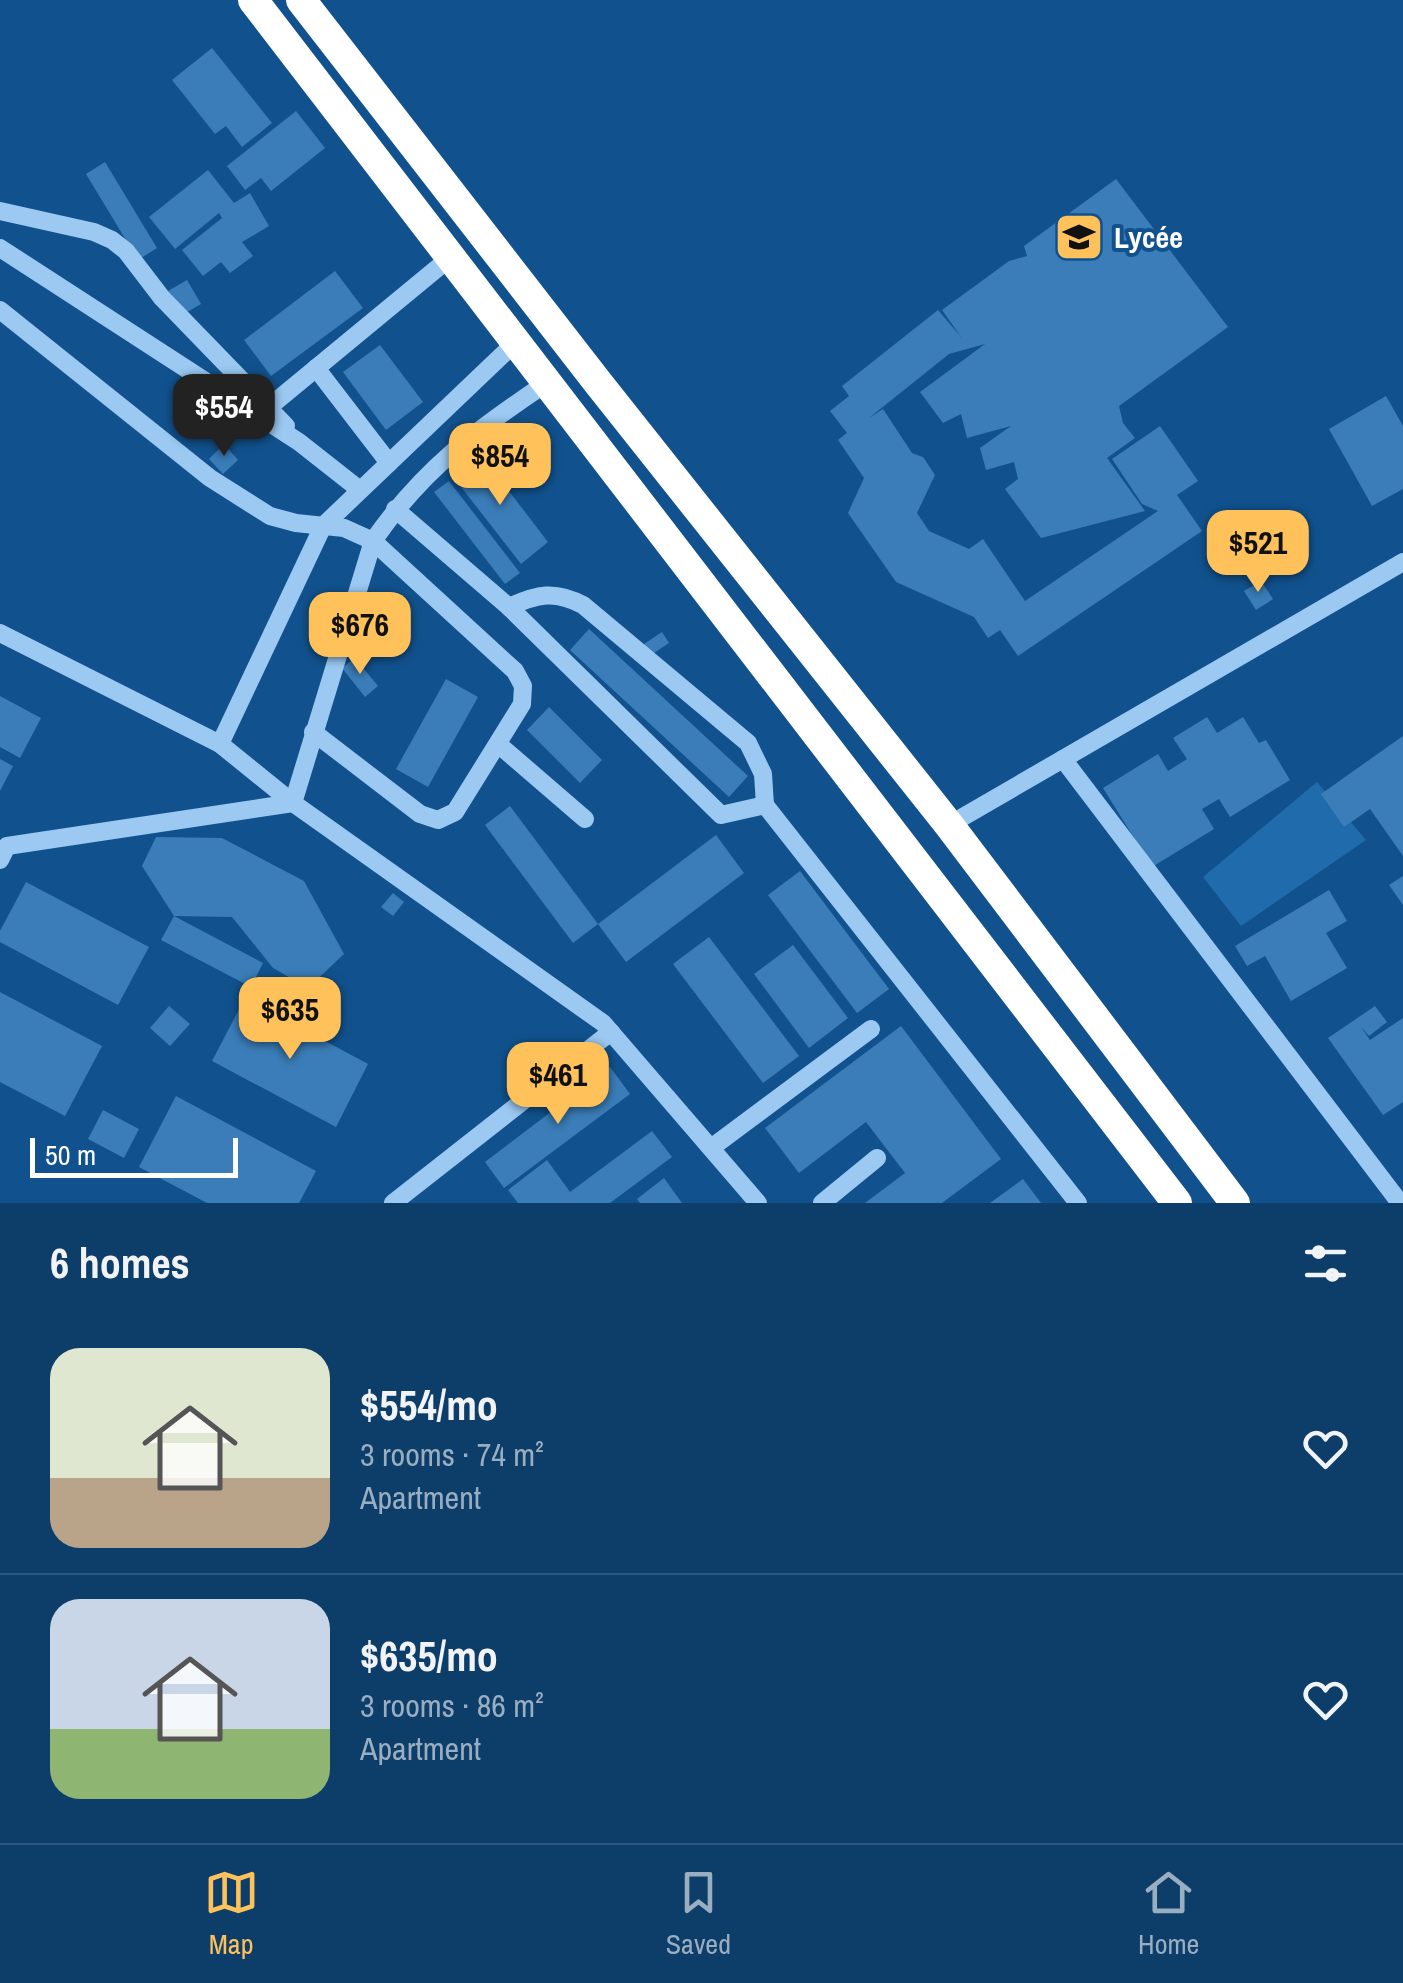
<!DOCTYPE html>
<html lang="en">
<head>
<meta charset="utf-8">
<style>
  :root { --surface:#0d3e6a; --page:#1b4972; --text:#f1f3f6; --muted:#9aaec1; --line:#2d577e; --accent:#ffc25b }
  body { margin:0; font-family:"Archivo Narrow",sans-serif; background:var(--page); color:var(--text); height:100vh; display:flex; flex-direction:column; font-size:38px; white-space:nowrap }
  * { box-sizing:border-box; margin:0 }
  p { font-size:32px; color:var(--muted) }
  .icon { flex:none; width:55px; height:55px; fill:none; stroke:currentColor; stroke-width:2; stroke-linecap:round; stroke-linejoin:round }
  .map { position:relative; height:1203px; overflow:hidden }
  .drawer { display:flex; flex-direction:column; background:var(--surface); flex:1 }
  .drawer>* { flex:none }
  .scale { position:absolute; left:30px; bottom:25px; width:208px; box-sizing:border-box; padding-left:10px; border:5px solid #fff; border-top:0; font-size:28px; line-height:35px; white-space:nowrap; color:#fff; -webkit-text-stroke:8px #11528e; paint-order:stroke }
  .price { position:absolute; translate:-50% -85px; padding:0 22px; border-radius:20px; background:var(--accent); color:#111; font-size:32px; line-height:65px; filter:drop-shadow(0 2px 5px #0008) }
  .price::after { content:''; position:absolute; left:50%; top:60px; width:30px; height:22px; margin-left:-15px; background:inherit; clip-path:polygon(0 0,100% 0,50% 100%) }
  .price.current { background:#222; color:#fff }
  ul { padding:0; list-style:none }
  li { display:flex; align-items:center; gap:30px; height:250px; padding:0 50px }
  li+li { border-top:2px solid var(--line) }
  li span { display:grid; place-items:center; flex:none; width:280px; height:200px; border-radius:30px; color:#555 }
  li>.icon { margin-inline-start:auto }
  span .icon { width:120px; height:120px; fill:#fffc; stroke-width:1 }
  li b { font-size:42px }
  h2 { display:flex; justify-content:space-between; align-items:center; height:120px; padding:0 50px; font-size:42px }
  .tabs { display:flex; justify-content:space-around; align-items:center; height:140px; border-top:2px solid var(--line); background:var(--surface); font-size:28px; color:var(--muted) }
  .tabs a { display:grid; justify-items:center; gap:5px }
  .tabs .current { color:var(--accent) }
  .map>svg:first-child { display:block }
  .green { fill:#206bac }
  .building { fill:#3a7db8 }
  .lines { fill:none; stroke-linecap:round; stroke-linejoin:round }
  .minor { stroke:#9bc9f2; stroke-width:18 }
  .highway { stroke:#fff; stroke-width:30 }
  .labels { text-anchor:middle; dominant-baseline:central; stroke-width:8; stroke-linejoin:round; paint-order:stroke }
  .poi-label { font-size:30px; font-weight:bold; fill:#fff; stroke:#11528e; text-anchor:start }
</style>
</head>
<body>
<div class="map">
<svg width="1403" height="1203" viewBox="0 0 1403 1203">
  <rect width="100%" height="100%" fill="#11528e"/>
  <polygon class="green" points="1317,782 1366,840 1241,926 1203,877"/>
  <g class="building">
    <polygon points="212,48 272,123 242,147 226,126 215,134 172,80"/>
    <polygon points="296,111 325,148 271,191 261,178 245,190 227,166"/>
    <polygon points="105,162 157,248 138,260 86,174"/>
    <polygon points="208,170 234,203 250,193 269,226 242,242 253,256 230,273 221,262 203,276 182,250 222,218 219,213 175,249 149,217"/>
    <polygon points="1116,179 1228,327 1119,406 1123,423 1135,438 1107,458 1145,511 1041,538 1005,489 1018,479 1014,462 986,470 980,448 1011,426 967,438 961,414 943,423 920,392 985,344 949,354 869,418 883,409 912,453 923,457 935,475 917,513 929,531 969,549 983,539 1025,601 1158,511 1142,504 1112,459 1160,426 1198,481 1177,495 1202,531 1018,656 1000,630 988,638 974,617 896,582 848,513 864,478 838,440 847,433 830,411 849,396 842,386 938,310 961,337 942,310 1009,261 1027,256 1024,246"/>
    <polygon points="335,271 363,308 271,376 244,340"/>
    <polygon points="187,280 201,304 182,315 168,291"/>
    <polygon points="380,345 423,402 386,430 343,372"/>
    <polygon points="1386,396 1403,426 1403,489 1372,506 1329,429"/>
    <polygon points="224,444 238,460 223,474 209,459"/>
    <polygon points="479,452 548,542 521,564 451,474"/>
    <polygon points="449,481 520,573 505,584 434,492"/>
    <polygon points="1261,581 1273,599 1256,610 1244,591"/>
    <polygon points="589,629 748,776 729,797 570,650"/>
    <polygon points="662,632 669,643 651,655 644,644"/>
    <polygon points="355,658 378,686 365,697 342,668"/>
    <polygon points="446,679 478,697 428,787 396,769"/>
    <polygon points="0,696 41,718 20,758 0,747"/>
    <polygon points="549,707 602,760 580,783 527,730"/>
    <polygon points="1207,717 1217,733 1243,717 1259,743 1266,740 1290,780 1230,817 1219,799 1202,809 1214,829 1152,867 1103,788 1158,754 1168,771 1187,759 1173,738"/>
    <polygon points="1403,736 1403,856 1370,809 1344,827 1321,794"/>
    <polygon points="0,759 13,766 0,791"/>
    <polygon points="510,806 598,924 573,943 485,825"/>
    <polygon points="716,835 744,873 626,962 598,924"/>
    <polygon points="156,837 222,838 304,881 344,954 308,988 273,968 232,917 174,916 142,866"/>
    <polygon points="800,871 889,989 857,1013 768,895"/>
    <polygon points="1403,876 1403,905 1389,885"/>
    <polygon points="26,882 149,947 118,1005 0,942 0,931"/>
    <polygon points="1329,890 1347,921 1326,933 1347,968 1291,1001 1265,956 1247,966 1235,946"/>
    <polygon points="393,893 404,902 393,916 381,907"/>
    <polygon points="174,916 263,963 251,987 161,940"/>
    <polygon points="709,937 799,1056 763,1083 673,964"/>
    <polygon points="793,945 848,1018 809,1048 754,974"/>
    <polygon points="0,992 102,1046 65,1116 0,1082"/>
    <polygon points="245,998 368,1064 336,1127 212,1061"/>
    <polygon points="169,1006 190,1024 170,1046 150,1028"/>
    <polygon points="1375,1006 1387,1022 1369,1036 1361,1027 1370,1040 1403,1018 1403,1102 1383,1115 1328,1038"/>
    <polygon points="901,1026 1001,1159 942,1203 865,1203 905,1173 866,1122 799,1173 765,1128"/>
    <polygon points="610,1067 630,1094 504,1188 485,1162"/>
    <polygon points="176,1096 316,1171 299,1203 207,1203 139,1167"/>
    <polygon points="103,1110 139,1129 124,1158 88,1139"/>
    <polygon points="652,1131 672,1157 610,1203 518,1203 508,1190 547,1160 570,1192"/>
    <polygon points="664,1178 682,1203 640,1203 637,1199"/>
    <polygon points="1023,1179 1041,1203 990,1203"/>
  </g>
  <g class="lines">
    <g class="minor">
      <polyline points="0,211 94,232 112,240 126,251 162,298 286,426"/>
      <polyline points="0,248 299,442 360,490"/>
      <polyline points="0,310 210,478 270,516 296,523 344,528 373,541 515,671 523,686 522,704 455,812 438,820 420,814 313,732"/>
      <polyline points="316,368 389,463"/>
      <path d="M548 382C476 430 423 469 373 541L293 803 603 1023 758 1203"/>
      <polyline points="269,407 452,256"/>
      <polyline points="395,509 509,607 721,815 765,805 1078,1203"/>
      <path d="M509 607C537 594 555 590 583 605L748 743 763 774 765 805"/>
      <polyline points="0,633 220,744 323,526 517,341"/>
      <polyline points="498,744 585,819"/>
      <polyline points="1063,759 1400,1203"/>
      <polyline points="949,825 1403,562"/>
      <polyline points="0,860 7,846 293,803 220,744"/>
      <polyline points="711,1148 871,1029"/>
      <polyline points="393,1203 611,1032"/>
      <polyline points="822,1203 877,1158"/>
    </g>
    <g class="highway">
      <polyline points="253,0 1177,1203"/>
      <polyline points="301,0 599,384 949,825 1235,1203"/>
    </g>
  </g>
  <defs>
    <g id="school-square" transform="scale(2.5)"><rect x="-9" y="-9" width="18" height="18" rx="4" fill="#ffc25b" stroke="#11528e"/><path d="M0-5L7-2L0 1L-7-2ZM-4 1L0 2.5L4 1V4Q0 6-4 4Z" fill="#111"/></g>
  </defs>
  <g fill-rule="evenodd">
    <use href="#school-square" x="1079" y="237"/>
  </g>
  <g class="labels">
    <g class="poi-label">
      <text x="1114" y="237">Lycée</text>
    </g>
  </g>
</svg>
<div class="scale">50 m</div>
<b class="price current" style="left:224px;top:459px">$554</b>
<b class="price" style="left:500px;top:508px">$854</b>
<b class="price" style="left:1258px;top:595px">$521</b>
<b class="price" style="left:360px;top:677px">$676</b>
<b class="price" style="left:290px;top:1062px">$635</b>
<b class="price" style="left:558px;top:1127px">$461</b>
</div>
<section class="drawer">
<h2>6 homes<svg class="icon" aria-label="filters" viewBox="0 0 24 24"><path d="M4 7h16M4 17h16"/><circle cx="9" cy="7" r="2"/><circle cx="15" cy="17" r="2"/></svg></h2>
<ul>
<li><span style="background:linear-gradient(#dfe7d0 65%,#b9a48a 0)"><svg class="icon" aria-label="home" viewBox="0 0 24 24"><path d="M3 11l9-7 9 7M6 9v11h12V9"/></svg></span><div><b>$554/mo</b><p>3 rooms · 74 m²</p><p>Apartment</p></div><svg class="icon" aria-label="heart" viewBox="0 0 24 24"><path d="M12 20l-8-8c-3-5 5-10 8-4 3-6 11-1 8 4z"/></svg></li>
<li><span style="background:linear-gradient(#c9d6e8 65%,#8fb573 0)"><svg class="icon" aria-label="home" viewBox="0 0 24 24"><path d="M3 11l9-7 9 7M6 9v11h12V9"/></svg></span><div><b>$635/mo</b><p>3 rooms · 86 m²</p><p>Apartment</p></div><svg class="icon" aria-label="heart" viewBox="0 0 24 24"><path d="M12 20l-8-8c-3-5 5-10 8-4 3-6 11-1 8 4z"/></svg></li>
</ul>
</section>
<nav class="tabs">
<a class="current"><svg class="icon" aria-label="map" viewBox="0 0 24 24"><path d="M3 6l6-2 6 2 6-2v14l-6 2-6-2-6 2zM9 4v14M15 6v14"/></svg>Map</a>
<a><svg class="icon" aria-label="saved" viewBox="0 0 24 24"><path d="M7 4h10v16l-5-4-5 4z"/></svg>Saved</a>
<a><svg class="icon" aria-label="home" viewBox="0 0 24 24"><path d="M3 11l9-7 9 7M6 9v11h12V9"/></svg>Home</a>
</nav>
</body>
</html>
